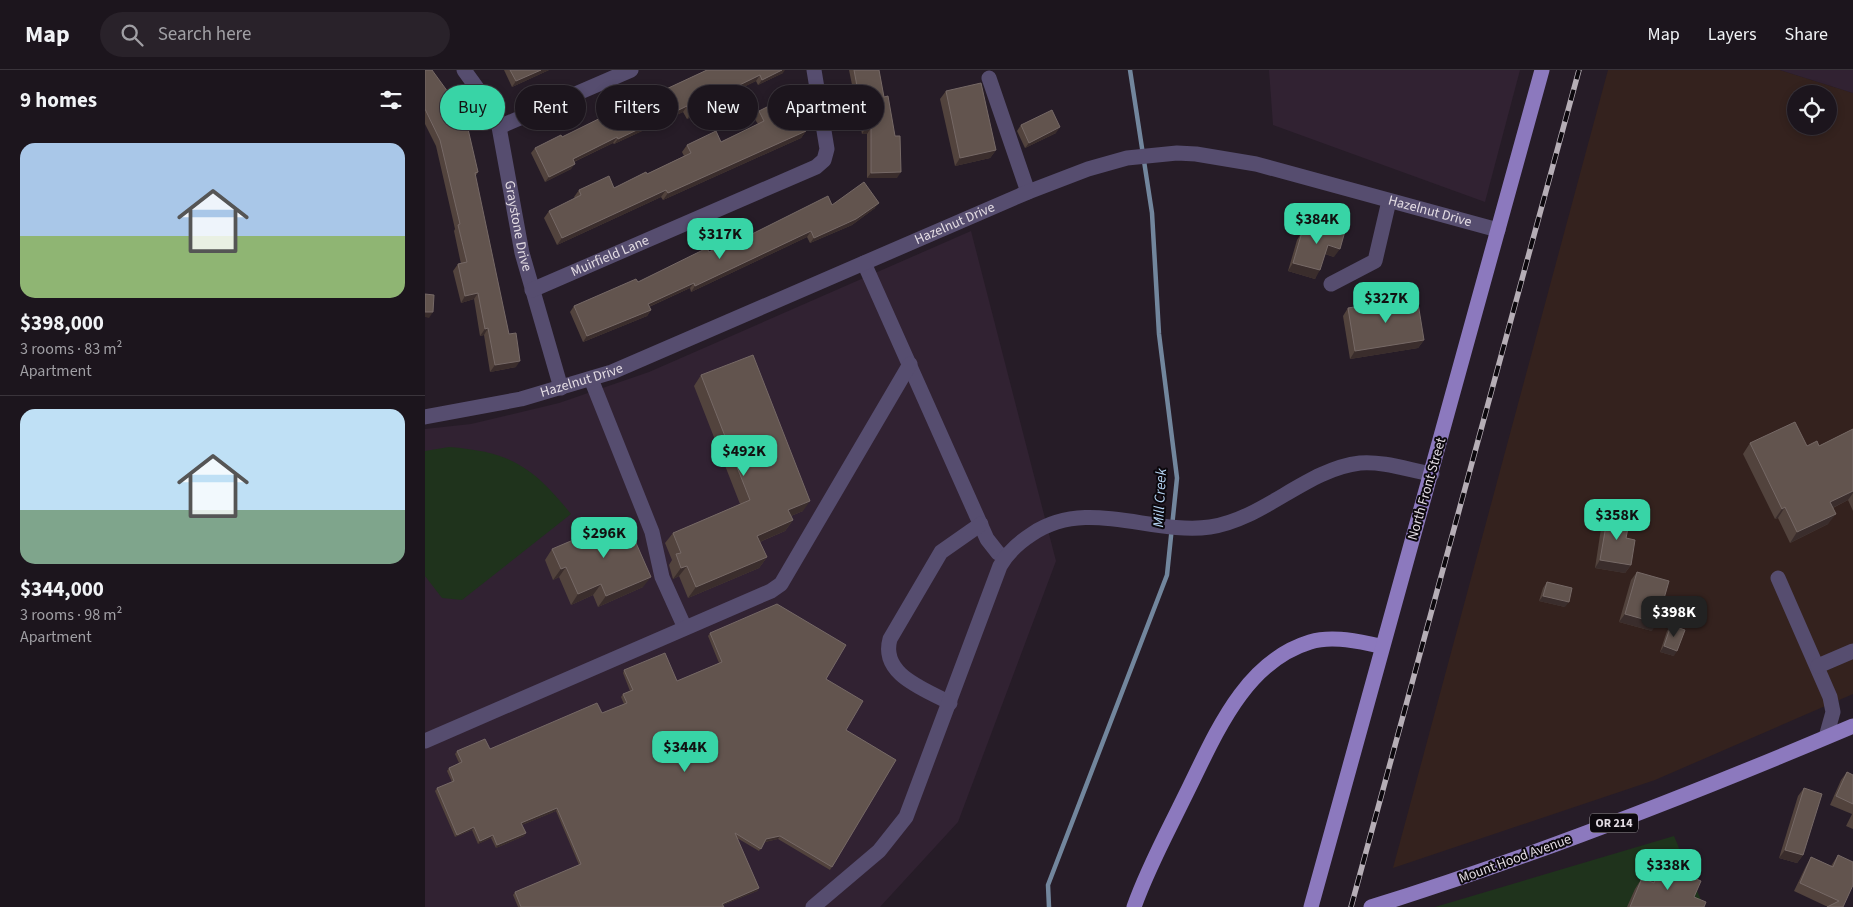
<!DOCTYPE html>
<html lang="en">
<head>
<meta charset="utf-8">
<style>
  :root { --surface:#1c151d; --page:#29222a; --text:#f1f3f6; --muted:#a09fa4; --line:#3a343b; --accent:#38d4a6 }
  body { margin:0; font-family:"Source Sans 3",sans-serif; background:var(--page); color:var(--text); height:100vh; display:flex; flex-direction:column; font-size:19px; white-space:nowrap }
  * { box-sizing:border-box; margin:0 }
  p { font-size:16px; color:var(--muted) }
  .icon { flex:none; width:28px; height:28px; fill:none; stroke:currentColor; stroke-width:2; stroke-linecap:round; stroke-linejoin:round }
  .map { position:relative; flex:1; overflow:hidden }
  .details { display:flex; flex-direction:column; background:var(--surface); width:425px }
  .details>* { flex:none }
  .hud { position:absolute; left:15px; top:15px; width:475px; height:45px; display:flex; gap:10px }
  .controls { position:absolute; left:1362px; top:15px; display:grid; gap:10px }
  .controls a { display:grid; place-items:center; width:50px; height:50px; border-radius:50%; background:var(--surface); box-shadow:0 2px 8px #0003,0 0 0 1px var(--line); font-size:25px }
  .price { position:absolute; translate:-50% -42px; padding:0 11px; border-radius:10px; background:var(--accent); color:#111; font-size:16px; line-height:32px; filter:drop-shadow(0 1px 2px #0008) }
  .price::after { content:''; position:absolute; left:50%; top:30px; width:15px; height:11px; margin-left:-8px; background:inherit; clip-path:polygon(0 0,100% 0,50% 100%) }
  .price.active { background:#222; color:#fff }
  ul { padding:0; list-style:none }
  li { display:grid; align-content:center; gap:10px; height:265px; padding:0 20px }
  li+li { border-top:1px solid var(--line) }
  li span { display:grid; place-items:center; height:155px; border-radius:15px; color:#555 }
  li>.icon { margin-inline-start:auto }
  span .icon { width:90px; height:90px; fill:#fffc; stroke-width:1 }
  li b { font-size:21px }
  h2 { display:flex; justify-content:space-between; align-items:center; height:60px; padding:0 20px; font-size:21px }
  .pill { padding:0 18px; border-radius:22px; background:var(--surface); box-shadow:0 2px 8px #0003,0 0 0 1px var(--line); font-size:18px; line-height:45px }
  .pill.active { background:var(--accent); color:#111 }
  header { display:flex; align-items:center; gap:30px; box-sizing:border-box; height:70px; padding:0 25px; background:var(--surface); border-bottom:1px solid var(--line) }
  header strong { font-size:24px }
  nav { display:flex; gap:28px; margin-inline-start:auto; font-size:18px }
  .search { width:350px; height:45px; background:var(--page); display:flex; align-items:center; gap:12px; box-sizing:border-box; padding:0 18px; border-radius:28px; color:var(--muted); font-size:19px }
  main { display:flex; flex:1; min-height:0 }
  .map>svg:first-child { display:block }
  .commercial { fill:#34221e; fill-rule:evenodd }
  .built { fill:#312232 }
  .green { fill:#1f331c }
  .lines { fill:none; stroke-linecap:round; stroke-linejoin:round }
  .stream { stroke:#72869d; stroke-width:4.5 }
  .minor { stroke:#564d6f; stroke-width:15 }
  .major { stroke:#8c79be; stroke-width:15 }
  .rail-casing { stroke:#b6aeb6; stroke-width:5.5 }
  .rail { stroke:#0c080d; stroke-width:4; stroke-dasharray:11; stroke-linecap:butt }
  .wall { fill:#52433d }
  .shaded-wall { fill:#3a2d2c }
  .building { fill:#62544e; stroke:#766966 }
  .labels { text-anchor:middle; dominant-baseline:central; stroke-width:4; stroke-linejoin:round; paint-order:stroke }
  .shield { fill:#0c080d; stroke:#a29ca3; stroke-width:1 }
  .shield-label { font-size:12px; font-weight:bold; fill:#e3dce3 }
  .street-label { font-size:14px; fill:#e3dce3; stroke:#0c080d }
  .water-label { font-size:15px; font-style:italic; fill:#b5d4f4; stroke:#0c080d }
</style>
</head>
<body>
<header>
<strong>Map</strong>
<div class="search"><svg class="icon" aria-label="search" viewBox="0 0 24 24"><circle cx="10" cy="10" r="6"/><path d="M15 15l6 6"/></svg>Search here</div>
<nav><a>Map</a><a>Layers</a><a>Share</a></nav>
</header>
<main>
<section class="details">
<h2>9 homes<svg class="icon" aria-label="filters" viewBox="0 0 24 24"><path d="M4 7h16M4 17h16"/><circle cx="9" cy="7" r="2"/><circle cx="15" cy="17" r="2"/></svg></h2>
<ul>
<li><span style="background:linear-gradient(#a9c7e8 60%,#8fb573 0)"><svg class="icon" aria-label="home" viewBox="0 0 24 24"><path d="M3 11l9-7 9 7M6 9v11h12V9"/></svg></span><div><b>$398,000</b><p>3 rooms · 83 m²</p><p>Apartment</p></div></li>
<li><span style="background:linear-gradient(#bfe0f5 65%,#7fa58c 0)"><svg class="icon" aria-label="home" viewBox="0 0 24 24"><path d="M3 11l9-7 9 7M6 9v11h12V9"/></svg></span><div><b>$344,000</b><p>3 rooms · 98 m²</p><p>Apartment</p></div></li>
</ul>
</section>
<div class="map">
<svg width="1428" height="837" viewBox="0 0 1428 837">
  <rect width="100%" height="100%" fill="#261c27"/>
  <path class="commercial" d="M1183 0H1355L1428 23V624L1230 710 968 798ZM1371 24H1404V56H1371Z"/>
  <g class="built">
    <polygon points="844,0 1095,0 1060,132 848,55"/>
    <polygon points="1355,0 1428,0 1428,23"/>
    <polygon points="546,161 631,491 533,752 455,837 0,837 0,359 46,354 134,333 224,302"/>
  </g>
  <g class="green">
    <path d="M24 377C86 382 107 396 146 444L37 530 17 528 0 506V381Z"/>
    <polygon points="1249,766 1279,837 1010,837"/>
  </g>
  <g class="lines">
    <polyline class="stream" points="624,837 623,815 742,505 752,408 734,264 727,143 705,0"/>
    <g class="minor">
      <path id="s1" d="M39 0 62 32 74 57 97 183 136 318"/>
      <polyline points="564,8 603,122"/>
      <polyline points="74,57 206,0"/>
      <polyline points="439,193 562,469 573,483 580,487"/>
      <polyline points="906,214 950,191 964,131"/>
      <path id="s2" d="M107 220 391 97 399 90 402 79 389 0"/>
      <polyline points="166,309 227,462 237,507 260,558"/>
      <path id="s3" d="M0 347 96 329 187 302 603 122 663 99 702 88 752 83 771 84 831 94 1073 160"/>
      <polyline points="1353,508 1405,627 1408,642 1401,667"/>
      <polyline points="1393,596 1428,581"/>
      <path d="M525 633C500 619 455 605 465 569L516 482 556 454"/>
      <polyline points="0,671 346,521 356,514 485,294"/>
      <path d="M388 837 454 781 481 747 575 496C583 482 593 473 607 464 662 427 726 465 785 457 839 449 882 399 935 393 958 391 984 400 1007 404"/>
    </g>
    <g class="major">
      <path d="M709 837C722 800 741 765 758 730 788 671 816 593 885 572 908 565 934 572 957 576"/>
      <polyline points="886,837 1117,0"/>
      <path d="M946 837C1110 786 1270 723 1428 656"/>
    </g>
    <g class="rail-casing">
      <polyline id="rail" points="926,837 1154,0"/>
    </g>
    <use href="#rail" class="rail"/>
  </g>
  <g class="wall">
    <polygon points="0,0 53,102 50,107 91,297 65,302 59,265 55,266 49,229 36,233 28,201 33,194 36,194 29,161 30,159 11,76 0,54"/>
    <polygon points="79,0 124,0 87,17"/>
    <polygon points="282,0 358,3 333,15 331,11 291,30 288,37 262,49 258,42 189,74 188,73 149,92 146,99 120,112 106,83 110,78 137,67"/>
    <polygon points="424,0 454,0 472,108 442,108 442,64 437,64"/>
    <polygon points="521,21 571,80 565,88 530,96 515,29"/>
    <polygon points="334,41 381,61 376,68 238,130 236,127 132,175 119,148 124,141 150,129 149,127 154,120 189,118 222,104 259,86 257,82 262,75 296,72 333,54 329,48"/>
    <polygon points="596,55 631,63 600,78 592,61"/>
    <polygon points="407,135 450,138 427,155 385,173 382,167 266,222 265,218 224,237 226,240 222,246 158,272 145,242 149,236 213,212 325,165"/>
    <polygon points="890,152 909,187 900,184 890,209 863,201 872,170 877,162 883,163 884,160"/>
    <polygon points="923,238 999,270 993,278 925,289 918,246"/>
    <polygon points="276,305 378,441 366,446 368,450 360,461 335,472 342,487 334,498 263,528 254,506 248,509 244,495 247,490 240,473 248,463 315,434 269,316"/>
    <polygon points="1428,359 1428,441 1423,430 1408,438 1403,454 1365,473 1353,448 1350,449 1318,384 1325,373 1382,376 1394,376"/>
    <polygon points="1183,444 1201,468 1206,495 1200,503 1170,498 1177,452"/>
    <polygon points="127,479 218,517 173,537 168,525 146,535 134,507 128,510 120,490"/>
    <polygon points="1212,502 1227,561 1194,552 1206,510"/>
    <polygon points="1122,512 1140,537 1114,531 1118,518"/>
    <polygon points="1246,555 1249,586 1235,582 1242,561"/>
    <polygon points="285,563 401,609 421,660 471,690 405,800 353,769 340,772 334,781 312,768 334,818 332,821 298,835 299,837 93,837 88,825 90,822 154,795 131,741 97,755 101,763 99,766 71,778 66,768 53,774 47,760 30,767 10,721 12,718 27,712 22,701 24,698 34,693 30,684 32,681 65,679 177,643 199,634 196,627 198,624 205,621 198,603 199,600 252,611 294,593 283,566"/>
    <polygon points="1422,702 1428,705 1428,759 1421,756 1427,744 1405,735 1416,710"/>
    <polygon points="1379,718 1378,785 1372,793 1354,788 1373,726"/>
    <polygon points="1413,785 1418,837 1403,837 1369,821 1381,796 1386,787 1406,796"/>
    <polygon points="1237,794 1269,827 1279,837 1202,837 1210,819 1217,808 1226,812 1229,805"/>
  </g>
  <g class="shaded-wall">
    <polygon points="116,0 124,0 87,17 91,11"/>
    <polygon points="357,0 360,0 358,3 333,15 337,10"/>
    <polygon points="335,5 331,11 286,33 290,27"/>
    <polygon points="291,31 288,37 262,49 266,44"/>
    <polygon points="262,36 258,42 189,74 193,69"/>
    <polygon points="635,57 631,63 600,78 604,73"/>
    <polygon points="446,58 442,64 437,64 440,59"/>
    <polygon points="381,61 376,68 238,130 243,123"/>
    <polygon points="192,67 188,73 144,94 148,89"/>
    <polygon points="571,80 565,88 530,96 535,88"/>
    <polygon points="150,94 146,99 120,112 124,107"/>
    <polygon points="476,102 472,108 442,108 446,103"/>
    <polygon points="241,120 236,127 132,175 137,168"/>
    <polygon points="454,133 450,138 427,155 385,173 389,168"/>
    <polygon points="386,161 382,167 266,222 270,216"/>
    <polygon points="903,175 915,179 909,187 897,183"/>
    <polygon points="868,193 895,200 890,209 863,201"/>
    <polygon points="269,213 265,218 219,239 223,234"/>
    <polygon points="53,223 49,229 36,233 40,226"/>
    <polygon points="226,240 222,246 158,272 162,266"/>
    <polygon points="0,242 8,242 4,248 0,247"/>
    <polygon points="63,258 59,265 55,266 60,259"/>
    <polygon points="999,270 993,278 925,289 930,281"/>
    <polygon points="95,291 91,297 65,302 70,295"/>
    <polygon points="1428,421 1428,423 1423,430 1397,443 1405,432"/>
    <polygon points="385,431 378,441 356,450 363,440"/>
    <polygon points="1360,437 1353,448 1350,449 1357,439"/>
    <polygon points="1411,444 1403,454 1365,473 1372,462"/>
    <polygon points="368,450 360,461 325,476 332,466"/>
    <polygon points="342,487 334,498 263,528 271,517"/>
    <polygon points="1175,490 1206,495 1200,503 1170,498"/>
    <polygon points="262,496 254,506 248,509 256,498"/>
    <polygon points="141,497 134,507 128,510 136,499"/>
    <polygon points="226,507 218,517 173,537 181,526"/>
    <polygon points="176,514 168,525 146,535 153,524"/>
    <polygon points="1118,526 1144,532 1140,537 1114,531"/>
    <polygon points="1200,544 1232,553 1227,561 1194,552"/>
    <polygon points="1239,576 1252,581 1249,586 1235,582"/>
    <polygon points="132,738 131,741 94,756 96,753"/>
    <polygon points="49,757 47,760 30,767 32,765"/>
    <polygon points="101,763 99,766 71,778 72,775"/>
    <polygon points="68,765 66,768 53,774 55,771"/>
    <polygon points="355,766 353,769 339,772 341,769"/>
    <polygon points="1360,780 1378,785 1372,793 1354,788"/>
    <polygon points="334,818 332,821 295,836 297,834"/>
  </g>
  <g class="building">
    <polygon points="0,0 7,0 28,29 43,59 53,102 50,103 84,264 91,263 95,291 70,295 63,258 60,259 53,223 40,226 33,194 42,192 33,155 35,154 15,70 0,39"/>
    <polygon points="85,0 116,0 91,11"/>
    <polygon points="282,0 357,0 337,10 335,5 290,27 291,31 266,44 262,36 193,69 192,67 148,89 150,94 124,107 110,78 136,65 137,67 208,32 209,34"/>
    <polygon points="429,0 454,0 459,27 463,26 470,66 475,66 476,102 446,103 446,58 440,59"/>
    <polygon points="556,13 571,80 535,88 521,21"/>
    <polygon points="364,26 381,61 243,123 241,120 137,168 124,141 156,125 154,120 184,106 189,118 221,102 222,104 266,83 262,75 291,61 296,72 339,51 334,41"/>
    <polygon points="627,40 635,57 604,73 596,55"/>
    <polygon points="439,112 454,133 431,149 389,168 386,161 270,216 269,213 223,234 226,240 162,266 149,236 211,209 213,212 282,178 284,182 324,162 325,165 403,126 407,135"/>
    <polygon points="890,152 920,161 915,179 903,175 895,200 868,193 877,162 886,164"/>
    <polygon points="0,224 9,225 8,242 0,242"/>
    <polygon points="992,227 999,270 930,281 923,238"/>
    <polygon points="328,285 385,431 363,440 368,450 332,466 342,487 271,517 262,496 256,498 251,484 256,483 248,463 325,430 276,305"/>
    <polygon points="1370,352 1382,376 1392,371 1394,376 1428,359 1428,421 1405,432 1411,444 1372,462 1360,437 1357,439 1325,373"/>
    <polygon points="1183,444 1205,448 1201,468 1210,470 1206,495 1175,490"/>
    <polygon points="200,448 226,507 181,526 176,514 153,524 141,497 136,499 127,479"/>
    <polygon points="1212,502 1244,511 1232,553 1200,544"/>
    <polygon points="1122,512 1147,518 1144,532 1118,526"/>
    <polygon points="352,534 421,575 401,609 438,631 421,660 471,690 407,797 355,766 341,769 336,779 310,763 334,818 297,834 299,837 96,837 90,822 156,794 132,738 96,753 101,763 72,775 68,765 55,771 49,757 32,765 12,718 29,711 24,698 37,692 32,681 60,669 65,679 172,633 177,643 202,633 198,624 208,620 199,600 240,583 252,611 297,592 285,563"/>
    <polygon points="1246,555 1260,560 1252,581 1239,576"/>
    <polygon points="1422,702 1428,705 1428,734 1411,726"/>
    <polygon points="1379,718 1397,724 1378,785 1360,780"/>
    <polygon points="1413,785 1428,792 1428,815 1418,837 1402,837 1414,831 1375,813 1386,787 1408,797"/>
    <polygon points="1237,794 1276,811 1269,827 1281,832 1279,837 1205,837 1217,808 1229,813"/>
  </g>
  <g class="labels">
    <rect class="shield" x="1165" y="743.5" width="48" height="19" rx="4"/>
    <g class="shield-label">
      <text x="1189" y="753">OR 214</text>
    </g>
    <g class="street-label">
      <text stroke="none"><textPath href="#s3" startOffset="1061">Hazelnut Drive</textPath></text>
      <text stroke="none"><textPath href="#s3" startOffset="566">Hazelnut Drive</textPath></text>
      <text stroke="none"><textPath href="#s1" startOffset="168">Graystone Drive</textPath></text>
      <text stroke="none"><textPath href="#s2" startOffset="85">Muirfield Lane</textPath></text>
      <text stroke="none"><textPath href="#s3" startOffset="161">Hazelnut Drive</textPath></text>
      <text transform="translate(1002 419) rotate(-74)">North Front Street</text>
      <text transform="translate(1090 789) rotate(-20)">Mount Hood Avenue</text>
    </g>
    <g class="water-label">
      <text transform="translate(735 428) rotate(-87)">Mill Creek</text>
    </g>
  </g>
</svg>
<div class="controls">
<a><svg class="icon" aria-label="locate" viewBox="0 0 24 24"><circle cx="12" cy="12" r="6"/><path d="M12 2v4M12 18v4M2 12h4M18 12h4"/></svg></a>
</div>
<b class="price" style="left:892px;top:175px">$384K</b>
<b class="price" style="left:295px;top:190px">$317K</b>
<b class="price" style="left:961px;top:254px">$327K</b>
<b class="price" style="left:319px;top:407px">$492K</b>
<b class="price" style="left:1192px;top:471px">$358K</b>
<b class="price" style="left:179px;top:489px">$296K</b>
<b class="price active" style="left:1249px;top:568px">$398K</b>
<b class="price" style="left:260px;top:703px">$344K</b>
<b class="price" style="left:1243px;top:821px">$338K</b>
<div class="hud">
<a class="pill active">Buy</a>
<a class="pill">Rent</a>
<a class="pill">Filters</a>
<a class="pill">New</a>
<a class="pill">Apartment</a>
</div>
</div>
</main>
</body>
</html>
